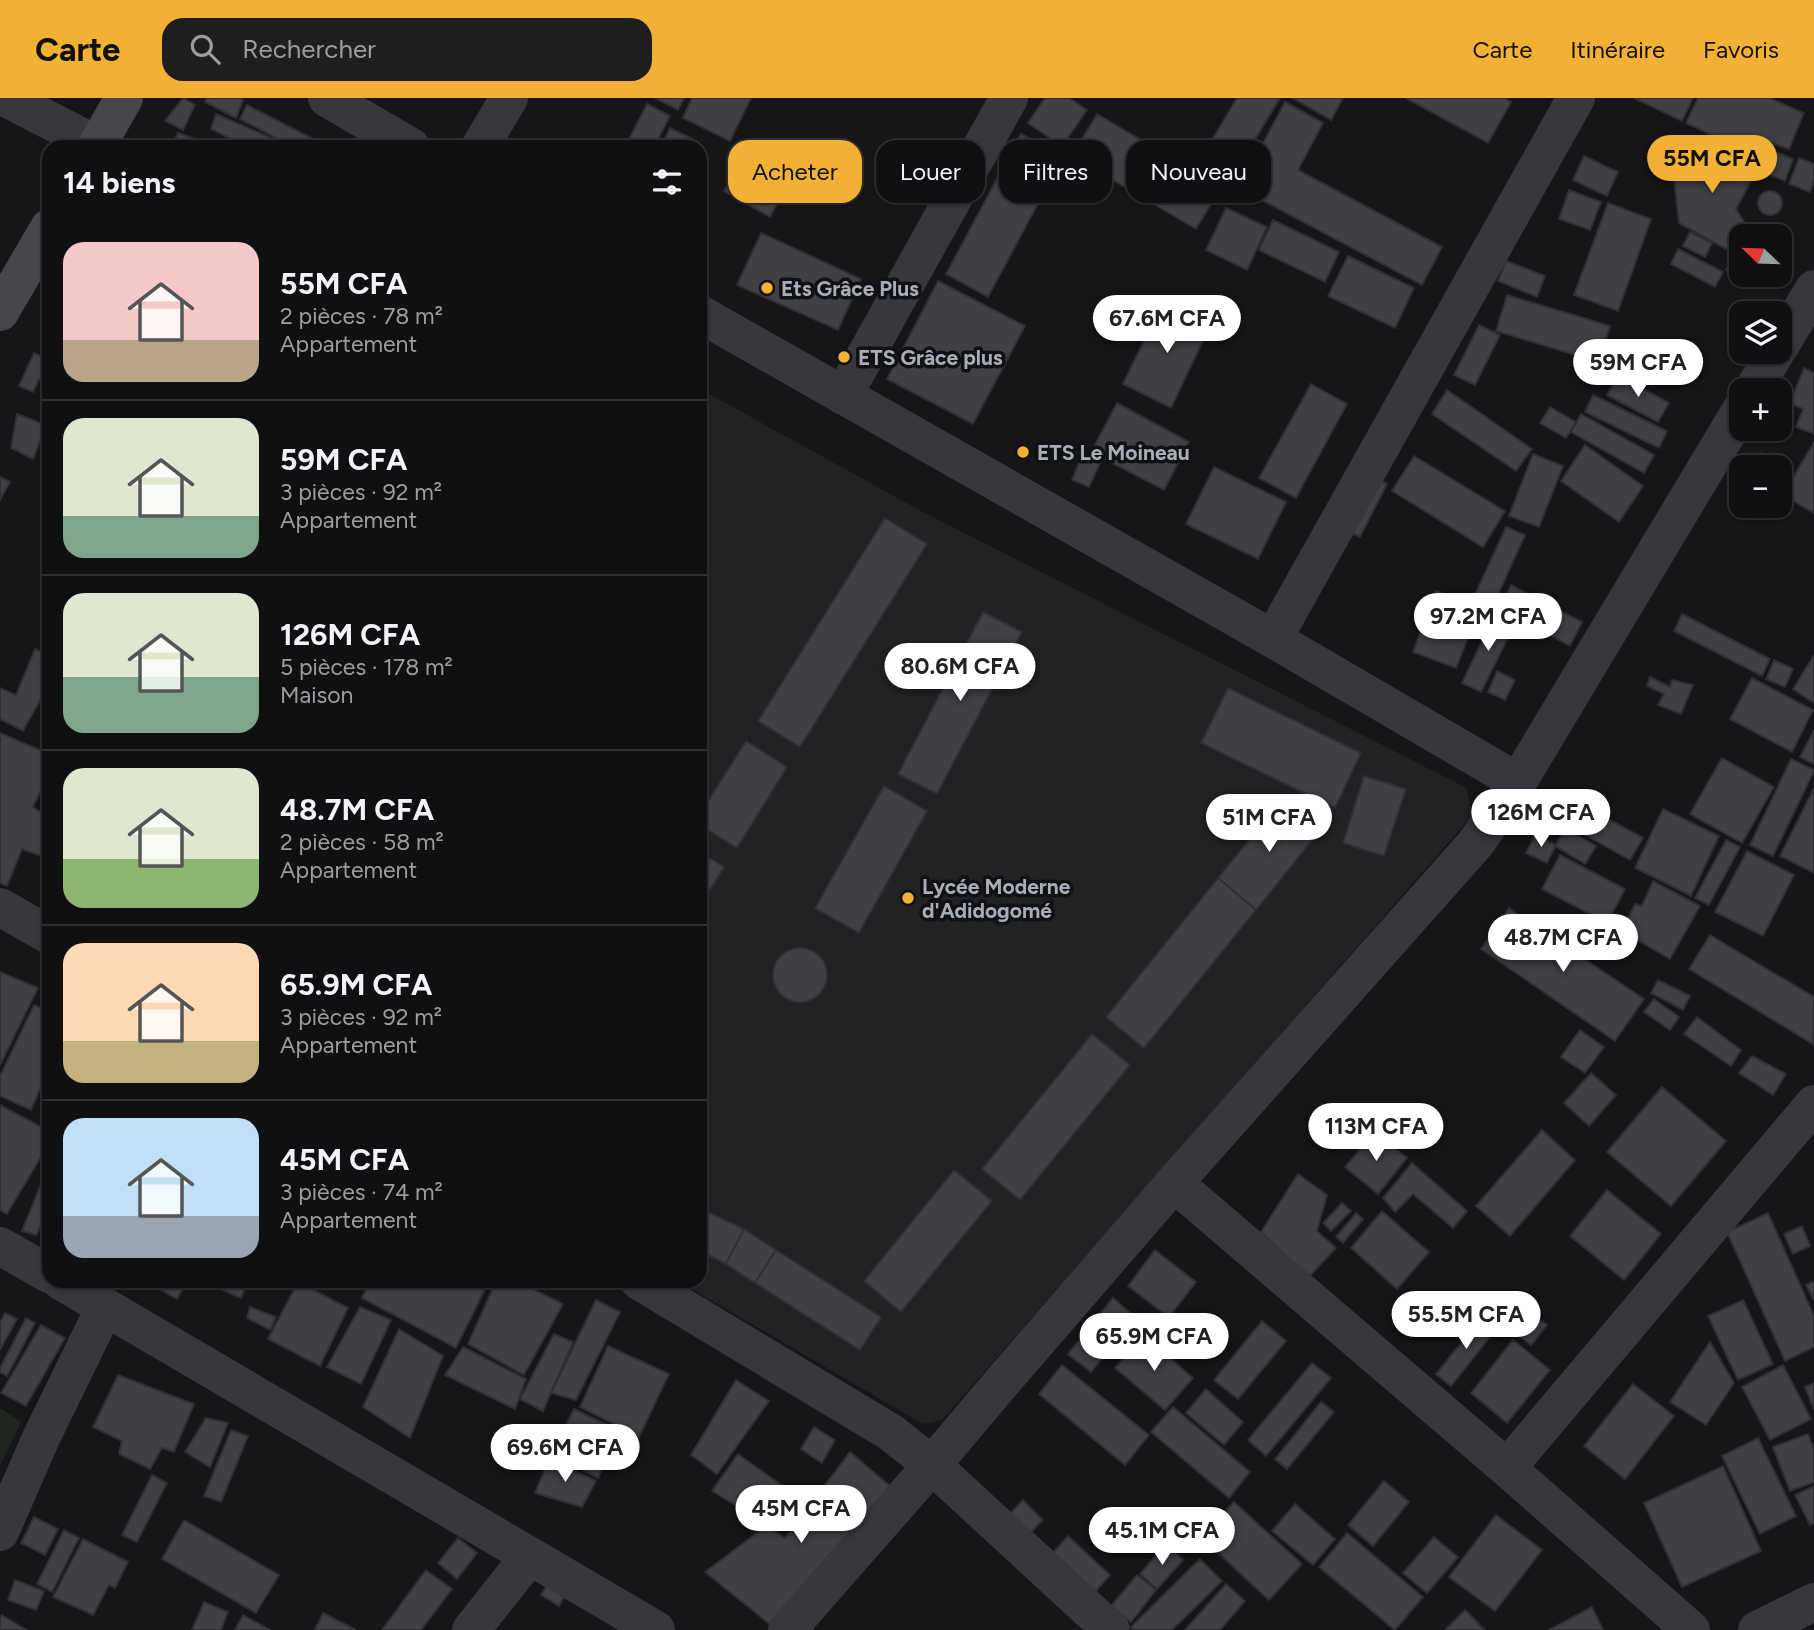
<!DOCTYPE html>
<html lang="fr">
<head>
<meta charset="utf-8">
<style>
  :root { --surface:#101012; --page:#1e1e20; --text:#f1f3f6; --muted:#9c9d9f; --line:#303032; --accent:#f2b134 }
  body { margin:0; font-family:Figtree,sans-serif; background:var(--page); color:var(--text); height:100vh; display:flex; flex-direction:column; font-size:26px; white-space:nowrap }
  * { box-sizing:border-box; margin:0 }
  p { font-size:23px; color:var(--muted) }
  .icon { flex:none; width:38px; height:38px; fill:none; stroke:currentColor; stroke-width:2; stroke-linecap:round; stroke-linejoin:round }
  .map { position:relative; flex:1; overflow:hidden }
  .sheet { position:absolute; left:42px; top:42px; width:665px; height:1148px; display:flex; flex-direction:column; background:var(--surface); border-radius:21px; box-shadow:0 2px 5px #0004,0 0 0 2px var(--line) }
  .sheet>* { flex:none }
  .top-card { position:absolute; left:728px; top:42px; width:665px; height:63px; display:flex; gap:14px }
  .needle { width:46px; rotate:293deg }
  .buttons { position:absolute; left:1729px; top:126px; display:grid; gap:14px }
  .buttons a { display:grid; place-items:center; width:63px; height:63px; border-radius:14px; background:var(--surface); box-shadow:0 2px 5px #0004,0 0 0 2px var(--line); font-size:35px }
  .price { position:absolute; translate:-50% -60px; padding:0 16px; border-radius:24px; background:#fff; color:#222; font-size:23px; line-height:46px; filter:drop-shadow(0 2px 4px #0008) }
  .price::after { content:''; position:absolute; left:50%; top:42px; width:21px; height:16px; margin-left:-10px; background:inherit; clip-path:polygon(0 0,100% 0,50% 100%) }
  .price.on { background:var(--accent); color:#111 }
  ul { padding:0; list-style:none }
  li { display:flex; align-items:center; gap:21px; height:175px; padding:0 21px }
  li+li { border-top:2px solid var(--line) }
  li span { display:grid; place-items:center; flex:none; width:196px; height:140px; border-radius:21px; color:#555 }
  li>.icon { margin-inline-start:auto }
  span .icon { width:84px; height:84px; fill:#fffc; stroke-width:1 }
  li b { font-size:30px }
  h2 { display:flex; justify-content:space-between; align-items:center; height:84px; padding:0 21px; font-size:30px }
  .tag { padding:0 24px; border-radius:21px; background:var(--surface); box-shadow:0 2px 5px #0004,0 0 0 2px var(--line); font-size:24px; line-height:63px }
  .tag.on { background:var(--accent); color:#111 }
  header { display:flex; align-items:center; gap:42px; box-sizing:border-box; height:98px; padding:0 35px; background:var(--accent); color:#111 }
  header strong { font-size:33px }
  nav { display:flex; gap:38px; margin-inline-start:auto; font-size:24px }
  .search { width:490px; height:63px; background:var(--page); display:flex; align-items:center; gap:18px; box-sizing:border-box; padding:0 24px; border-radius:21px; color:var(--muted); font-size:26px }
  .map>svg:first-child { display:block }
  .built { fill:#222225 }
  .green { fill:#1e261f }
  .building { fill:#404145; stroke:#303034; stroke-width:2 }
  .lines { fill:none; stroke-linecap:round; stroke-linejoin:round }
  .minor { stroke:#37383d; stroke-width:38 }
  .secondary { stroke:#45474d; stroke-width:38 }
  .poi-dot { fill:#f2b134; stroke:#111113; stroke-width:2.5 }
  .labels { text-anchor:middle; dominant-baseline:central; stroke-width:7; stroke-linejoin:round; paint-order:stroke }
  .poi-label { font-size:21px; font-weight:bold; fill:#a8adb8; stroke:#111113; text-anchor:start }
</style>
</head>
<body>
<header>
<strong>Carte</strong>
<div class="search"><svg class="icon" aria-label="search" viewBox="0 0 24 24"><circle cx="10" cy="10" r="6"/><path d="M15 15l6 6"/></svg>Rechercher</div>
<nav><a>Carte</a><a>Itinéraire</a><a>Favoris</a></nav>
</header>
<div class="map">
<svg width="1814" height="1532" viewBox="0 0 1814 1532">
  <rect width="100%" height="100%" fill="#161618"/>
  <polygon class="built" points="700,291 923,414 1467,690 1472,718 942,1322 923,1326 678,1183 700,1183"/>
  <polygon class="green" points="0,1310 21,1324 0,1368"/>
  <g class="building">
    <polygon points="183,0 195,7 183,32 165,23"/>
    <polygon points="207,0 239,0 243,2 236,20 205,4"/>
    <polygon points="655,0 684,0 678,12"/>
    <polygon points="692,0 751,0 730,43 683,20"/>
    <polygon points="1045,0 1069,0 1087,12 1062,48 1028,25"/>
    <polygon points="1237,0 1280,0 1228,86 1197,67"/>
    <polygon points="1293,0 1343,0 1331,22"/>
    <polygon points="1406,0 1504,0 1511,4 1488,45"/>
    <polygon points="1634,0 1693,0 1682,23"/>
    <polygon points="1698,0 1769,0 1804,15 1789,51 1757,40 1747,54 1686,25"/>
    <polygon points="1285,4 1323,25 1298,72 1442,149 1422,187 1239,90"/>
    <polygon points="647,6 670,18 654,49 625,49"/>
    <polygon points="247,7 329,49 293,49 240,21"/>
    <polygon points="216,16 269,39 264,49 248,49 211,31"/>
    <polygon points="1097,16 1221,89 1196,131 1072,58"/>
    <polygon points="670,30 698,44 695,49 661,49"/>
    <polygon points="178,35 198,42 194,49 171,49"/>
    <polygon points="1021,36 1063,59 988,199 946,176"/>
    <polygon points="272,40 290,49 268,49"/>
    <polygon points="1696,46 1757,72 1736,111 1745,125 1732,154 1679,125 1674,81"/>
    <polygon points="1771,52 1793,61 1785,83 1762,74"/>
    <polygon points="745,56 790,82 770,119 724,93"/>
    <polygon points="1584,58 1618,74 1607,98 1573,82"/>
    <polygon points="1799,60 1814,66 1814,82 1810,94 1789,86"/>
    <polygon points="1569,92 1601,104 1590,132 1559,121"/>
    <circle cx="1770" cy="105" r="12"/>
    <polygon points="1608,105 1651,121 1618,213 1574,197"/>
    <polygon points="1226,110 1267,129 1247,172 1206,152"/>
    <polygon points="1273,122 1339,154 1325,184 1259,152"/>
    <polygon points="1690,134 1712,145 1705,159 1683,148"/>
    <polygon points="761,135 861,181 838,232 737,187"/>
    <polygon points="1678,151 1723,174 1715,189 1671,166"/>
    <polygon points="1735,157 1741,161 1741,177 1765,177 1757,190 1726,172"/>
    <polygon points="1348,158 1414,190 1395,230 1328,198"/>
    <polygon points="1506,163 1545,178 1537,199 1498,183"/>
    <polygon points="938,183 1025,228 973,326 887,281"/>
    <polygon points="1507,197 1610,228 1599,264 1496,233"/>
    <polygon points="1162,205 1210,228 1171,310 1123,286"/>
    <polygon points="1479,227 1500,237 1475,287 1454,277"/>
    <polygon points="34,255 49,262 49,285 39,281 33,294 19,288"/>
    <polygon points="1804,270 1814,275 1814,336 1796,329 1803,311 1790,305"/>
    <polygon points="1618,277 1669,305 1658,324 1607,297"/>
    <polygon points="1311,286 1347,306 1296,400 1259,380"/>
    <polygon points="1447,292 1532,351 1516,373 1432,316"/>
    <polygon points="1593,297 1667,333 1659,350 1585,314"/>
    <polygon points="1117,305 1189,344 1164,392 1091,354"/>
    <polygon points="1550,309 1576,324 1566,340 1540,325"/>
    <polygon points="17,316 46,327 33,361 11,350"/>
    <polygon points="1581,316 1654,357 1644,375 1571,334"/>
    <polygon points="1814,344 1814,415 1783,397"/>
    <polygon points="1585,347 1643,388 1619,424 1561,383"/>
    <polygon points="1083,355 1101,363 1089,389 1072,382"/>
    <polygon points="1762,355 1784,367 1780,375 1780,369 1755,369"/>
    <polygon points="1533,356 1563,368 1539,429 1509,418"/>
    <polygon points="1414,358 1505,413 1483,449 1392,393"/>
    <polygon points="1214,369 1286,404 1258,461 1186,426"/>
    <polygon points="0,379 10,384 0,402"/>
    <polygon points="1379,382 1387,386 1360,439 1352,435"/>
    <polygon points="885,420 927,446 800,649 758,623"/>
    <polygon points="1506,429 1525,437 1492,510 1473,501"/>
    <polygon points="1511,487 1582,524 1570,548 1499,511"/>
    <polygon points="1436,493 1480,510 1456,570 1413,554"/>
    <polygon points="983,514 1022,534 937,696 898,676"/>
    <polygon points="1495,516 1515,526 1481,594 1462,585"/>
    <polygon points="1682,516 1770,561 1762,578 1674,533"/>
    <polygon points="35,551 49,557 49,586 23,633 0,621 0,590 16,597"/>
    <polygon points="1814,557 1814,605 1793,591"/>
    <polygon points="1774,562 1793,571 1785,589 1766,581"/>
    <polygon points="1497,573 1515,582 1505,602 1488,594"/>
    <polygon points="1650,579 1670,589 1672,582 1693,587 1681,616 1658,607 1664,596 1647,588"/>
    <polygon points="1752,580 1813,612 1792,654 1730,621"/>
    <polygon points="1228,590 1361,655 1335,710 1201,645"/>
    <polygon points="1814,632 1814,666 1800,659"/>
    <polygon points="0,635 49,656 49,675 33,709 49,720 49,755 47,760 22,751 7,788 0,785"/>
    <polygon points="746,643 787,669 737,750 700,727 700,716"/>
    <polygon points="1722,660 1774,689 1742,745 1690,716"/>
    <polygon points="1791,661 1814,672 1814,673 1773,758 1750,747"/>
    <polygon points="1364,678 1406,691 1384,758 1343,745"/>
    <polygon points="884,688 927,713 859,835 815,810"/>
    <polygon points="1814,690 1814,775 1780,758"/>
    <polygon points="1283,700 1321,731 1256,812 1218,780"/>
    <polygon points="1581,706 1643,740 1630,762 1569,728"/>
    <polygon points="1663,711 1719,738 1691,798 1635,770"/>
    <polygon points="1566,730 1596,748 1585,766 1555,748"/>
    <polygon points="1535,737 1556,747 1547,765 1526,755"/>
    <polygon points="1726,742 1740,749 1709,807 1695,800"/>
    <polygon points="1747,753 1794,777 1763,838 1715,814"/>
    <polygon points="700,754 724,769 700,808"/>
    <polygon points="1560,757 1625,791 1607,825 1542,791"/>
    <polygon points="1218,780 1256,812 1144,950 1106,919"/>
    <polygon points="1653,783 1700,808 1670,861 1622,833 1635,806 1642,808"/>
    <polygon points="1509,810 1644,901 1615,943 1481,851"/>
    <polygon points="1710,837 1814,899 1813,946 1689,871"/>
    <circle cx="800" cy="877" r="27"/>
    <polygon points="0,874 38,890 0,967"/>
    <polygon points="1658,882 1690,898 1683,912 1651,895"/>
    <polygon points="1654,901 1679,919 1670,932 1644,914"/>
    <polygon points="34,907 49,913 49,970 31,1012 0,998 0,978"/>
    <polygon points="1697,919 1741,952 1731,968 1684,936"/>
    <polygon points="1580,932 1604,949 1585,975 1561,959"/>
    <polygon points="1092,936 1130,967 1020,1102 982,1071"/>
    <polygon points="1752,958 1786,976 1773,997 1739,975"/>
    <polygon points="1591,975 1616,997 1589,1028 1564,1005"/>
    <polygon points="1662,989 1726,1043 1671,1108 1607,1054"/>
    <polygon points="0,1007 49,1033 49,1045 7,1116 0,1112"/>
    <polygon points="1542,1032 1575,1062 1510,1138 1476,1108"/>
    <polygon points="1374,1034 1407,1060 1378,1096 1345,1069"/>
    <polygon points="1412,1065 1467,1113 1453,1130 1413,1096 1395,1114 1383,1100"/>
    <polygon points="49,1066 49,1111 36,1137 22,1133"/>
    <polygon points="954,1072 992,1103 901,1214 864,1183"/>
    <polygon points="1298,1076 1327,1097 1317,1133 1336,1150 1309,1179 1261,1134"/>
    <polygon points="1607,1092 1661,1136 1624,1182 1570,1138"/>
    <polygon points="1342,1105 1351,1113 1331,1133 1323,1125"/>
    <polygon points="700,1110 744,1131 726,1166 700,1153"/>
    <polygon points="1382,1113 1429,1154 1397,1191 1351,1150"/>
    <polygon points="1356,1115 1363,1121 1343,1145 1336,1139"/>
    <polygon points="1768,1115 1814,1218 1814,1249 1785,1263 1727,1134"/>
    <polygon points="1802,1128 1810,1148 1793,1156 1784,1136"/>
    <polygon points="744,1131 776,1152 755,1185 726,1166"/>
    <polygon points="776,1152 881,1219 860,1252 755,1185"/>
    <polygon points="1155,1152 1196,1184 1169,1219 1128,1188"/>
    <polygon points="145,1183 187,1183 177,1201"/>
    <polygon points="210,1183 248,1183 241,1200 209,1186"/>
    <polygon points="275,1183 296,1183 292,1191"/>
    <polygon points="370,1183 489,1183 456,1250 362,1200"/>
    <polygon points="496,1183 517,1183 563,1206 524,1277 468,1246"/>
    <polygon points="1814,1183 1814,1202 1806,1187"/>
    <polygon points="298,1184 348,1210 320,1268 268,1241"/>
    <polygon points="1506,1195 1547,1227 1531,1247 1490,1216"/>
    <polygon points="1113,1200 1135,1219 1091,1274 1068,1256"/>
    <polygon points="596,1202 620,1214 576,1302 551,1295"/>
    <polygon points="1743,1202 1773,1266 1738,1282 1708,1218"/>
    <polygon points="250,1209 276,1219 270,1232 247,1220"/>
    <polygon points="360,1209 391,1222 361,1286 327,1269"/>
    <polygon points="5,1215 17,1221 0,1252 0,1224"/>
    <polygon points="1482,1219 1497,1230 1451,1288 1436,1276"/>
    <polygon points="26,1220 35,1225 7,1278 0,1274 0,1270"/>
    <polygon points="1262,1223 1286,1243 1238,1301 1214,1282"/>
    <polygon points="41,1227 65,1240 26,1308 1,1295"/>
    <polygon points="399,1231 443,1258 410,1340 363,1309"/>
    <polygon points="554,1236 573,1244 543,1313 520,1301"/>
    <polygon points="1144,1237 1193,1280 1165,1312 1115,1270"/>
    <polygon points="1513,1242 1550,1272 1507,1325 1471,1295"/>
    <polygon points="1710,1244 1734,1285 1706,1327 1670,1304"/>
    <polygon points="608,1248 669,1276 639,1339 580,1309"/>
    <polygon points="463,1249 526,1281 515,1311 445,1277"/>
    <polygon points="1312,1265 1331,1280 1266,1358 1248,1342"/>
    <polygon points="1062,1267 1149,1337 1125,1367 1039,1296"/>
    <polygon points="1783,1267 1811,1321 1770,1342 1742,1289"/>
    <polygon points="118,1277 194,1306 174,1354 162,1350 150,1371 119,1356 122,1343 93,1329"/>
    <polygon points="736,1282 769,1303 717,1376 691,1357"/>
    <polygon points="1814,1285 1814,1311 1805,1289"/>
    <polygon points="1633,1286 1674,1318 1625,1381 1584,1348"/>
    <polygon points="1206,1291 1243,1324 1224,1347 1186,1315"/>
    <polygon points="1321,1304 1334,1314 1287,1371 1275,1361"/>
    <polygon points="1173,1309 1250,1374 1229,1400 1151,1334"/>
    <polygon points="574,1311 622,1334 598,1380 551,1356"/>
    <polygon points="206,1320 228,1325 210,1369 185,1354"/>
    <polygon points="814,1329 835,1342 822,1365 801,1351"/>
    <polygon points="231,1332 248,1338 221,1404 204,1398"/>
    <polygon points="1808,1336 1814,1351 1814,1384 1790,1393 1773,1349"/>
    <polygon points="1758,1340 1796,1418 1760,1436 1722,1358"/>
    <polygon points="850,1354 891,1389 777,1532 705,1474 766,1428 785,1440"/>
    <polygon points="738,1356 784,1389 758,1421 712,1393"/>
    <polygon points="549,1361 596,1383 582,1409 535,1395"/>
    <polygon points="1723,1368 1761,1453 1682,1489 1644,1405"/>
    <polygon points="152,1377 167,1385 137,1444 122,1437"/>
    <polygon points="1384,1383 1409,1404 1373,1448 1348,1427"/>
    <polygon points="1814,1388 1814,1425 1810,1427 1795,1397"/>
    <polygon points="1023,1402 1043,1422 1027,1438 1007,1419"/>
    <polygon points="1234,1404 1302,1466 1269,1502 1201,1439"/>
    <polygon points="1295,1406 1335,1441 1313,1467 1272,1433"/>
    <polygon points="1496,1417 1542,1452 1495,1513 1449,1479"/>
    <polygon points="34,1419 58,1431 45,1457 21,1445"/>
    <polygon points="184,1422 279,1477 256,1515 162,1461"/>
    <polygon points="64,1432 79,1440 52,1494 37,1486"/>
    <polygon points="1347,1435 1423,1499 1395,1532 1319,1469"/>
    <polygon points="1068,1438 1110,1477 1093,1496 1051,1457"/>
    <polygon points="1434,1439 1458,1459 1427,1495 1403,1475"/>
    <polygon points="458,1440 477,1455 457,1481 438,1465"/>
    <polygon points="83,1441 128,1464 115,1490 109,1487 93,1517 53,1499"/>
    <polygon points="1166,1446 1183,1462 1157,1491 1140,1476"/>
    <polygon points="1200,1461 1222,1483 1172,1532 1134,1532 1131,1529"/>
    <polygon points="426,1472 452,1491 421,1532 382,1532"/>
    <polygon points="1137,1477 1156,1492 1131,1524 1111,1508"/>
    <polygon points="15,1482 44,1493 36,1512 8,1502"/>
    <polygon points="550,1482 568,1492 559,1508 541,1497"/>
    <polygon points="1226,1486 1245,1503 1220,1532 1185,1532"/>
    <polygon points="204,1504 228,1514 221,1532 192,1532"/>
    <polygon points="1592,1509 1603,1532 1549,1532"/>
    <polygon points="1465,1512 1485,1532 1445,1532"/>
    <polygon points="323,1515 356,1532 315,1532"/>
    <polygon points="2,1517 26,1532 0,1532 0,1520"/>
    <polygon points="243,1517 270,1532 235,1532"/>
  </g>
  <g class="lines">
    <g class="minor">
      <polyline points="6,0 97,47"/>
      <polyline points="327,0 411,49"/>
      <polyline points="480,49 509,0"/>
      <polyline points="700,216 1273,541 1518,684"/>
      <polyline points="1780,248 1814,191"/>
      <polyline points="1753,292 1776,254"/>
      <polyline points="843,298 1009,0"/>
      <polyline points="1273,541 1576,0"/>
      <polyline points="0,809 49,837"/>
      <polyline points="1174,1085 1507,1370 1691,1532"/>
      <polyline points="0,1148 49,1176"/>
      <polyline points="61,1183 656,1532"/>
      <polyline points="639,1183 890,1334 932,1367 1111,1532"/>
      <polyline points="1507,1370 1814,1006"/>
      <polyline points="0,1434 41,1340 105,1209"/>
      <polyline points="471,1532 529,1459"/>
      <polyline points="787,1532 932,1367 1002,1284 1174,1085 1476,745 1518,684 1741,312"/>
      <polyline points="1757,1532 1814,1504"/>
    </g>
    <g class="secondary">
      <polyline points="96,49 124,0"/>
      <polyline points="0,214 49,130"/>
    </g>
  </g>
  <g class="poi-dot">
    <circle cx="767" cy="190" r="7"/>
    <circle cx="844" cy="259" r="7"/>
    <circle cx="1023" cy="354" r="7"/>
    <circle cx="908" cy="800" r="7"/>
  </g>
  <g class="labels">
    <g class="poi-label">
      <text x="781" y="190">Ets Grâce Plus</text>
      <text x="858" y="259">ETS Grâce plus</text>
      <text x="1037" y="354">ETS Le Moineau</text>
      <text x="922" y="788">Lycée Moderne<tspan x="922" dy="24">d'Adidogomé</tspan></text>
    </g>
  </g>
</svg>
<div class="buttons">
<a><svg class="needle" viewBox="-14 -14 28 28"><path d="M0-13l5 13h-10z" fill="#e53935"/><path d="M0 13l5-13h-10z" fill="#9c9d9f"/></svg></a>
<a><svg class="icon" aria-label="layers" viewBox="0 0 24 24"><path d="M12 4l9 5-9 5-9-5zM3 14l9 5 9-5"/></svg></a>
<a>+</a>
<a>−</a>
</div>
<b class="price on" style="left:1712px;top:97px">55M CFA</b>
<b class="price" style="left:1167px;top:257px">67.6M CFA</b>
<b class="price" style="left:1638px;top:301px">59M CFA</b>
<b class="price" style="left:1488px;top:555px">97.2M CFA</b>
<b class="price" style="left:960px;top:605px">80.6M CFA</b>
<b class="price" style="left:1541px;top:751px">126M CFA</b>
<b class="price" style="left:1269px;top:756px">51M CFA</b>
<b class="price" style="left:1563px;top:876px">48.7M CFA</b>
<b class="price" style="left:1376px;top:1065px">113M CFA</b>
<b class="price" style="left:1466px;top:1253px">55.5M CFA</b>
<b class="price" style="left:1154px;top:1275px">65.9M CFA</b>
<b class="price" style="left:565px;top:1386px">69.6M CFA</b>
<b class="price" style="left:801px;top:1447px">45M CFA</b>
<b class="price" style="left:1162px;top:1469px">45.1M CFA</b>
<div class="top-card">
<a class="tag on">Acheter</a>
<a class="tag">Louer</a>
<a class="tag">Filtres</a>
<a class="tag">Nouveau</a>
</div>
<section class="sheet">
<h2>14 biens<svg class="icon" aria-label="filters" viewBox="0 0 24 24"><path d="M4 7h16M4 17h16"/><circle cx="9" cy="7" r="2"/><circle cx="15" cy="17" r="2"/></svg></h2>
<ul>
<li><span style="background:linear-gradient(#f6c9c9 70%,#b9a48a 0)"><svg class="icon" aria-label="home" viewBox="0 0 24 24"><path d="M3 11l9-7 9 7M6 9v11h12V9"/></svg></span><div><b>55M CFA</b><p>2 pièces · 78 m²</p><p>Appartement</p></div></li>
<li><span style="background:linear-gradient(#dfe7d0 70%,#7fa58c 0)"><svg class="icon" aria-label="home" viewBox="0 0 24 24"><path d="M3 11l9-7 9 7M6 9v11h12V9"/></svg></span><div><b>59M CFA</b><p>3 pièces · 92 m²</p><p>Appartement</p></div></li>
<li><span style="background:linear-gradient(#dfe7d0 60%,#7fa58c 0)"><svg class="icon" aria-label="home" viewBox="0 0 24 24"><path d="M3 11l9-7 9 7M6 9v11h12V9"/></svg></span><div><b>126M CFA</b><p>5 pièces · 178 m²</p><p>Maison</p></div></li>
<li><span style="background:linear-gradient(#dfe7d0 65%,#8fb573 0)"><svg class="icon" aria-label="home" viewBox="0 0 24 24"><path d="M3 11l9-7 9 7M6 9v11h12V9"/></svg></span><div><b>48.7M CFA</b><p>2 pièces · 58 m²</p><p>Appartement</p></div></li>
<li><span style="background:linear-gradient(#ffd9b3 70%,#c2b280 0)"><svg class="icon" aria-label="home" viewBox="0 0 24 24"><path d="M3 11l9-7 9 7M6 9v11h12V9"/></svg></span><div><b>65.9M CFA</b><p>3 pièces · 92 m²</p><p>Appartement</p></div></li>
<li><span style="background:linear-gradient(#bfe0f5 70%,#9aa5b1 0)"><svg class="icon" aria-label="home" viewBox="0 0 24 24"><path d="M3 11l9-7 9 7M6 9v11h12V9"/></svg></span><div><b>45M CFA</b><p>3 pièces · 74 m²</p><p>Appartement</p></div></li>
</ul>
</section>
</div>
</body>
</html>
